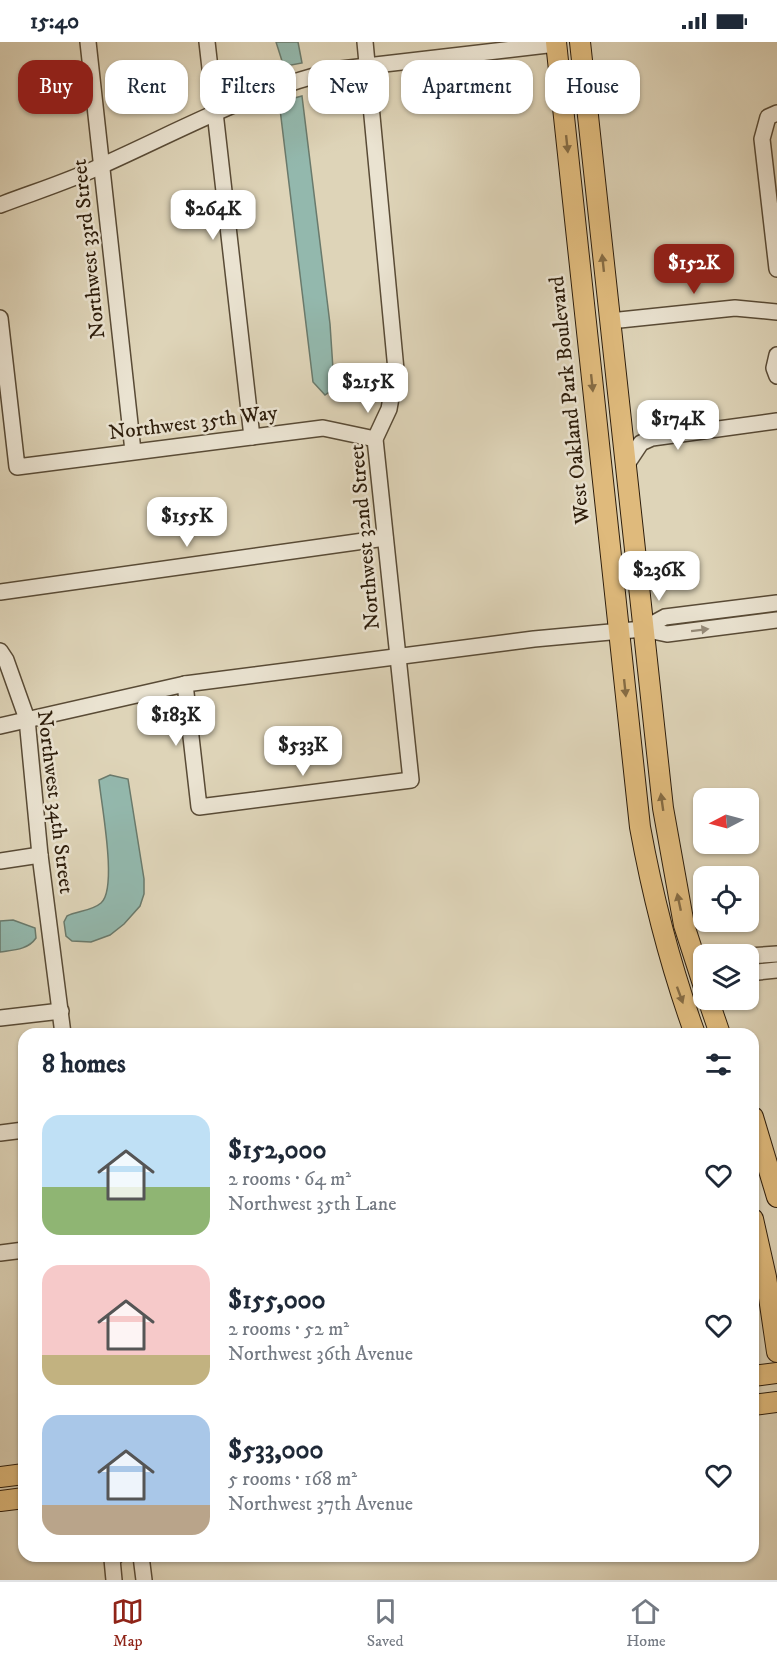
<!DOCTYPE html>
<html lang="en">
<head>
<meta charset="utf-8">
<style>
  :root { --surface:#fff; --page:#f6f6f7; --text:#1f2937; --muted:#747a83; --line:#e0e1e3; --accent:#8f2418 }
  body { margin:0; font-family:"IM FELL DW Pica",serif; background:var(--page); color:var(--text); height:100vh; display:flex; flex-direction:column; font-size:22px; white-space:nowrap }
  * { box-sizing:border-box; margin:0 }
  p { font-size:20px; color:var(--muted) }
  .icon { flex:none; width:33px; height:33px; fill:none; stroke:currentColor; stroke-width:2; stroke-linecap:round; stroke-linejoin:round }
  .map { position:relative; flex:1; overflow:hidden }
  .details { position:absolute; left:18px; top:986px; width:741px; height:534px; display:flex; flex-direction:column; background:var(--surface); border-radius:18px; box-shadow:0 2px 4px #0004 }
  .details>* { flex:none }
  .guide { position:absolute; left:18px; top:18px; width:741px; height:54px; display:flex; gap:12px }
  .needle { width:39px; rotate:264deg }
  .controls { position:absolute; left:693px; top:746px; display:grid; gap:12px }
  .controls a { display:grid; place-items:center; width:66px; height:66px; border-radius:12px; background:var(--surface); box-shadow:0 2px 4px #0004; font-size:30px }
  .price { position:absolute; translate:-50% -51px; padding:0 14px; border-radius:12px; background:#fff; color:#222; font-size:20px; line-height:39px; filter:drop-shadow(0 2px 3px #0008) }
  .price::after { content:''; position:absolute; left:50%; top:36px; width:18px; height:14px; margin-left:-9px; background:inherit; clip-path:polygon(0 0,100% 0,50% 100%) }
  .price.current { background:var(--accent); color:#fff }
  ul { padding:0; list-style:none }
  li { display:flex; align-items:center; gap:18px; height:150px; padding:0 24px }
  li span { display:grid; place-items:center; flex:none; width:168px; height:120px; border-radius:18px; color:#555 }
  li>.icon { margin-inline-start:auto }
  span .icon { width:72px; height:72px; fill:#fffc; stroke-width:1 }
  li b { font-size:26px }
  h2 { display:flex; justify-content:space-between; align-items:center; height:72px; padding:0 24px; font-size:26px }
  .chip { padding:0 21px; border-radius:18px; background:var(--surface); box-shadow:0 2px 4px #0004; font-size:21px; line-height:54px }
  .chip.current { background:var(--accent); color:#fff }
  .status { display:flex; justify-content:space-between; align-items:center; height:42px; padding:0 30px; background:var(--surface); direction:ltr }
  .status svg { height:16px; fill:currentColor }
  .tab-bar { display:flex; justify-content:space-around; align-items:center; height:84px; border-top:2px solid var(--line); background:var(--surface); font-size:16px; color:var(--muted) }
  .tab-bar a { display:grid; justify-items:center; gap:3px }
  .tab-bar .current { color:var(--accent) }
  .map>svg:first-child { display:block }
  .water { fill:#93b8ad; stroke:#6a7a6c; stroke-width:1.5 }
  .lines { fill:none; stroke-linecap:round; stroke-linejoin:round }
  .minor-casing { stroke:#594b36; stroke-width:18 }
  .major-casing { stroke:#2d1d0b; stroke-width:22 }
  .minor { stroke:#eae3d1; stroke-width:15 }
  .major { stroke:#dfba7c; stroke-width:20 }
  .oneway { fill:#866c44 }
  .oneway2 { fill:#958a78 }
  .labels { text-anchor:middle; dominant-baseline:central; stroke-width:5; stroke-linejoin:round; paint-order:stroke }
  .street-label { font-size:21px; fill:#2d1d0b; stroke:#eae3d1 }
</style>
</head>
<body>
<div class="status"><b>15:40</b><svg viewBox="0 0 49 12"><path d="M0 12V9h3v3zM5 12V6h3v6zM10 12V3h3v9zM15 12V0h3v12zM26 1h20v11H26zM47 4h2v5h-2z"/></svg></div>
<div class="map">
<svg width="777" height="1538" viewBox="0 0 777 1538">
  <rect width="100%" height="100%" fill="#ded4b8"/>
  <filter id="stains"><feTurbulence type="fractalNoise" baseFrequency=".00333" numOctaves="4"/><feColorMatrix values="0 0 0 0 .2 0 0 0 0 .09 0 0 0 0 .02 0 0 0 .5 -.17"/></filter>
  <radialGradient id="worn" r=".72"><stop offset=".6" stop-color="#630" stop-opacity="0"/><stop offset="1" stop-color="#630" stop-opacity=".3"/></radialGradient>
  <g class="water">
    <polygon points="276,0 298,0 302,21 286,24 283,22"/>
    <polygon points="302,54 330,282 334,342 332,348 325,353 313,340 280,67 287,58"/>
    <path d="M110 733 128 737 144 837V852L140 864 124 882 110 893 91 900 72 899 66 894 64 880 67 874C77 869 92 869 101 861 118 847 101 761 99 738Z"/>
    <path d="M13 878 35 886 36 896C28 908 13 908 0 910V879Z"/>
  </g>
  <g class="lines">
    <g class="minor-casing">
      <g id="minor">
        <polyline points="88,0 133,409"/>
        <polyline points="207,0 252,395"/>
        <polyline points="777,71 768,75 762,97 777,227"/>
        <path d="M0 163C34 150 70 139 103 123 181 88 256 46 341 27L556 2"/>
        <polyline points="0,276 17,425 323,386 375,397"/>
        <polyline points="610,279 735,266 777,270"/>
        <polyline points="777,313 774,326 777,334"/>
        <polyline points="625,425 641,401 652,396 777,379"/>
        <polyline points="0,550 385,496"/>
        <polyline points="643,587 665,575 777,561"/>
        <polyline points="0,609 6,618 27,677 40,813 63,992"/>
        <polyline points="185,642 199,765 411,738 375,397 389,367 396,328 365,0"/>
        <polyline points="0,684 185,642 534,597 643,587 667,592 777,578"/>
        <polyline points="0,819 40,813"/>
        <polyline points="748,914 777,912"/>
        <polyline points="748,931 777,928"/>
        <polyline points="0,976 61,969"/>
        <polyline points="0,1091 24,1088"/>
        <polyline points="0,1211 24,1208"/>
        <polyline points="141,1514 144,1538"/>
        <polyline points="114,1538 112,1517 116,1514"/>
      </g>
    </g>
    <g class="major-casing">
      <g id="major">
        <path d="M556 0 640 785C653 856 670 923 695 992"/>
        <polyline points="580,0 663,766 684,883 704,945"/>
        <polyline points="708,957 720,992"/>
        <polyline points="753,1075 777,1155"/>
        <polyline points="753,1177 766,1235 777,1310"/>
        <polyline points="753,1334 777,1331"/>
        <polyline points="753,1363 777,1360"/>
        <polyline points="0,1435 24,1432"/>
        <polyline points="0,1459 24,1456"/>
      </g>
    </g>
    <use href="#minor" class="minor"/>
    <use href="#major" class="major"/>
  </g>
  <defs><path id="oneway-solid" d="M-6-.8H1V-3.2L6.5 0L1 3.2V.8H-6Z" transform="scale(1.5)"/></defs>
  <g class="oneway">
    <use href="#oneway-solid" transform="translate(567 102) rotate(84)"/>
    <use href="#oneway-solid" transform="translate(603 221) rotate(-96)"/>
    <use href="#oneway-solid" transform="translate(592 341) rotate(84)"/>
    <use href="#oneway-solid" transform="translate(625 646) rotate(84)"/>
    <use href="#oneway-solid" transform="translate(662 760) rotate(-98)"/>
    <use href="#oneway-solid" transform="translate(679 860) rotate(-102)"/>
    <use href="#oneway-solid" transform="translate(680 953) rotate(70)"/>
  </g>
  <use class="oneway2" href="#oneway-solid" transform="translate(700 588) rotate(-7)"/>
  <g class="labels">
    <g class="street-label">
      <text transform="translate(89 207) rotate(-96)">Northwest 33rd Street</text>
      <text transform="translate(570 358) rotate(-96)">West Oakland Park Boulevard</text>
      <text transform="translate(193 381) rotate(-7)">Northwest 35th Way</text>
      <text transform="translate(365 495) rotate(-95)">Northwest 32nd Street</text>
      <text transform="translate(55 760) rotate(83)">Northwest 34th Street</text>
    </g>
  </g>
  <rect width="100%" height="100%" filter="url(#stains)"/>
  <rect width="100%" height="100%" fill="url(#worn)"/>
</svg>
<div class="controls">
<a><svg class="needle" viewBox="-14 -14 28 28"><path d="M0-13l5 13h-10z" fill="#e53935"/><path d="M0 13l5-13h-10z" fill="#747a83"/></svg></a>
<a><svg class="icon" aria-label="locate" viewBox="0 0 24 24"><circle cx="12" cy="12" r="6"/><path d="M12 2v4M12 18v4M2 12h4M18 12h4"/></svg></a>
<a><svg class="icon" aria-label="layers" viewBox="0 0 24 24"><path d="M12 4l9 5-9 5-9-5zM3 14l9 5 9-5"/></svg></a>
</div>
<b class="price" style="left:213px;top:199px">$264K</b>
<b class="price current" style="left:694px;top:253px">$152K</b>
<b class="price" style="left:368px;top:372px">$215K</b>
<b class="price" style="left:678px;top:409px">$174K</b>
<b class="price" style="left:187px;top:506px">$155K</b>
<b class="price" style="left:659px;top:560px">$236K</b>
<b class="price" style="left:176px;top:705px">$183K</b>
<b class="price" style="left:303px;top:735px">$533K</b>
<div class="guide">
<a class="chip current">Buy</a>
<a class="chip">Rent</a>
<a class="chip">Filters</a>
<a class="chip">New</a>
<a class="chip">Apartment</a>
<a class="chip">House</a>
</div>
<section class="details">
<h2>8 homes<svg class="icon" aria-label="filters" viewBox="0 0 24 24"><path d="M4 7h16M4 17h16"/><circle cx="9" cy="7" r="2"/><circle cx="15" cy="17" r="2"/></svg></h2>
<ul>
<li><span style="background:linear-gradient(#bfe0f5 60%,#8fb573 0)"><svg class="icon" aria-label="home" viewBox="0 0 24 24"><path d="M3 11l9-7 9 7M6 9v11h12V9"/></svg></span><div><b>$152,000</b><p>2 rooms · 64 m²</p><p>Northwest 35th Lane</p></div><svg class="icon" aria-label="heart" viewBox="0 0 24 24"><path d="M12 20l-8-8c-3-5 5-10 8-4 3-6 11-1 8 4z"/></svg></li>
<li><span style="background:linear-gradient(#f6c9c9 75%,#c2b280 0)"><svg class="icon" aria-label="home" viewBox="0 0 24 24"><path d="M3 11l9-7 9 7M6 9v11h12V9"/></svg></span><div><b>$155,000</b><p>2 rooms · 52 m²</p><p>Northwest 36th Avenue</p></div><svg class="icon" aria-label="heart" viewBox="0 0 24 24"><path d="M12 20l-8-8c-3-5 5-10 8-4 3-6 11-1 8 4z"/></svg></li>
<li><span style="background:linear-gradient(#a9c7e8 75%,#b9a48a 0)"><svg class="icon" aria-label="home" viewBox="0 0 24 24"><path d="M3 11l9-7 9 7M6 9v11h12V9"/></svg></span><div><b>$533,000</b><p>5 rooms · 168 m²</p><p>Northwest 37th Avenue</p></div><svg class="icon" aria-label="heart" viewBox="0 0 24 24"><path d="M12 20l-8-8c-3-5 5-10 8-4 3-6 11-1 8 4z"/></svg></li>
</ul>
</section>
</div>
<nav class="tab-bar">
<a class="current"><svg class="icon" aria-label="map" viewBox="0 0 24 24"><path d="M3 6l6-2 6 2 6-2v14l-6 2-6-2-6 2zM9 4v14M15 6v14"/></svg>Map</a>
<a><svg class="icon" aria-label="saved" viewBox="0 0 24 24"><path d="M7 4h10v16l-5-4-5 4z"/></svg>Saved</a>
<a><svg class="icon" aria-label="home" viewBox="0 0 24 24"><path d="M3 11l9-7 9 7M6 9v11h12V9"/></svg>Home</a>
</nav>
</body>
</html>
